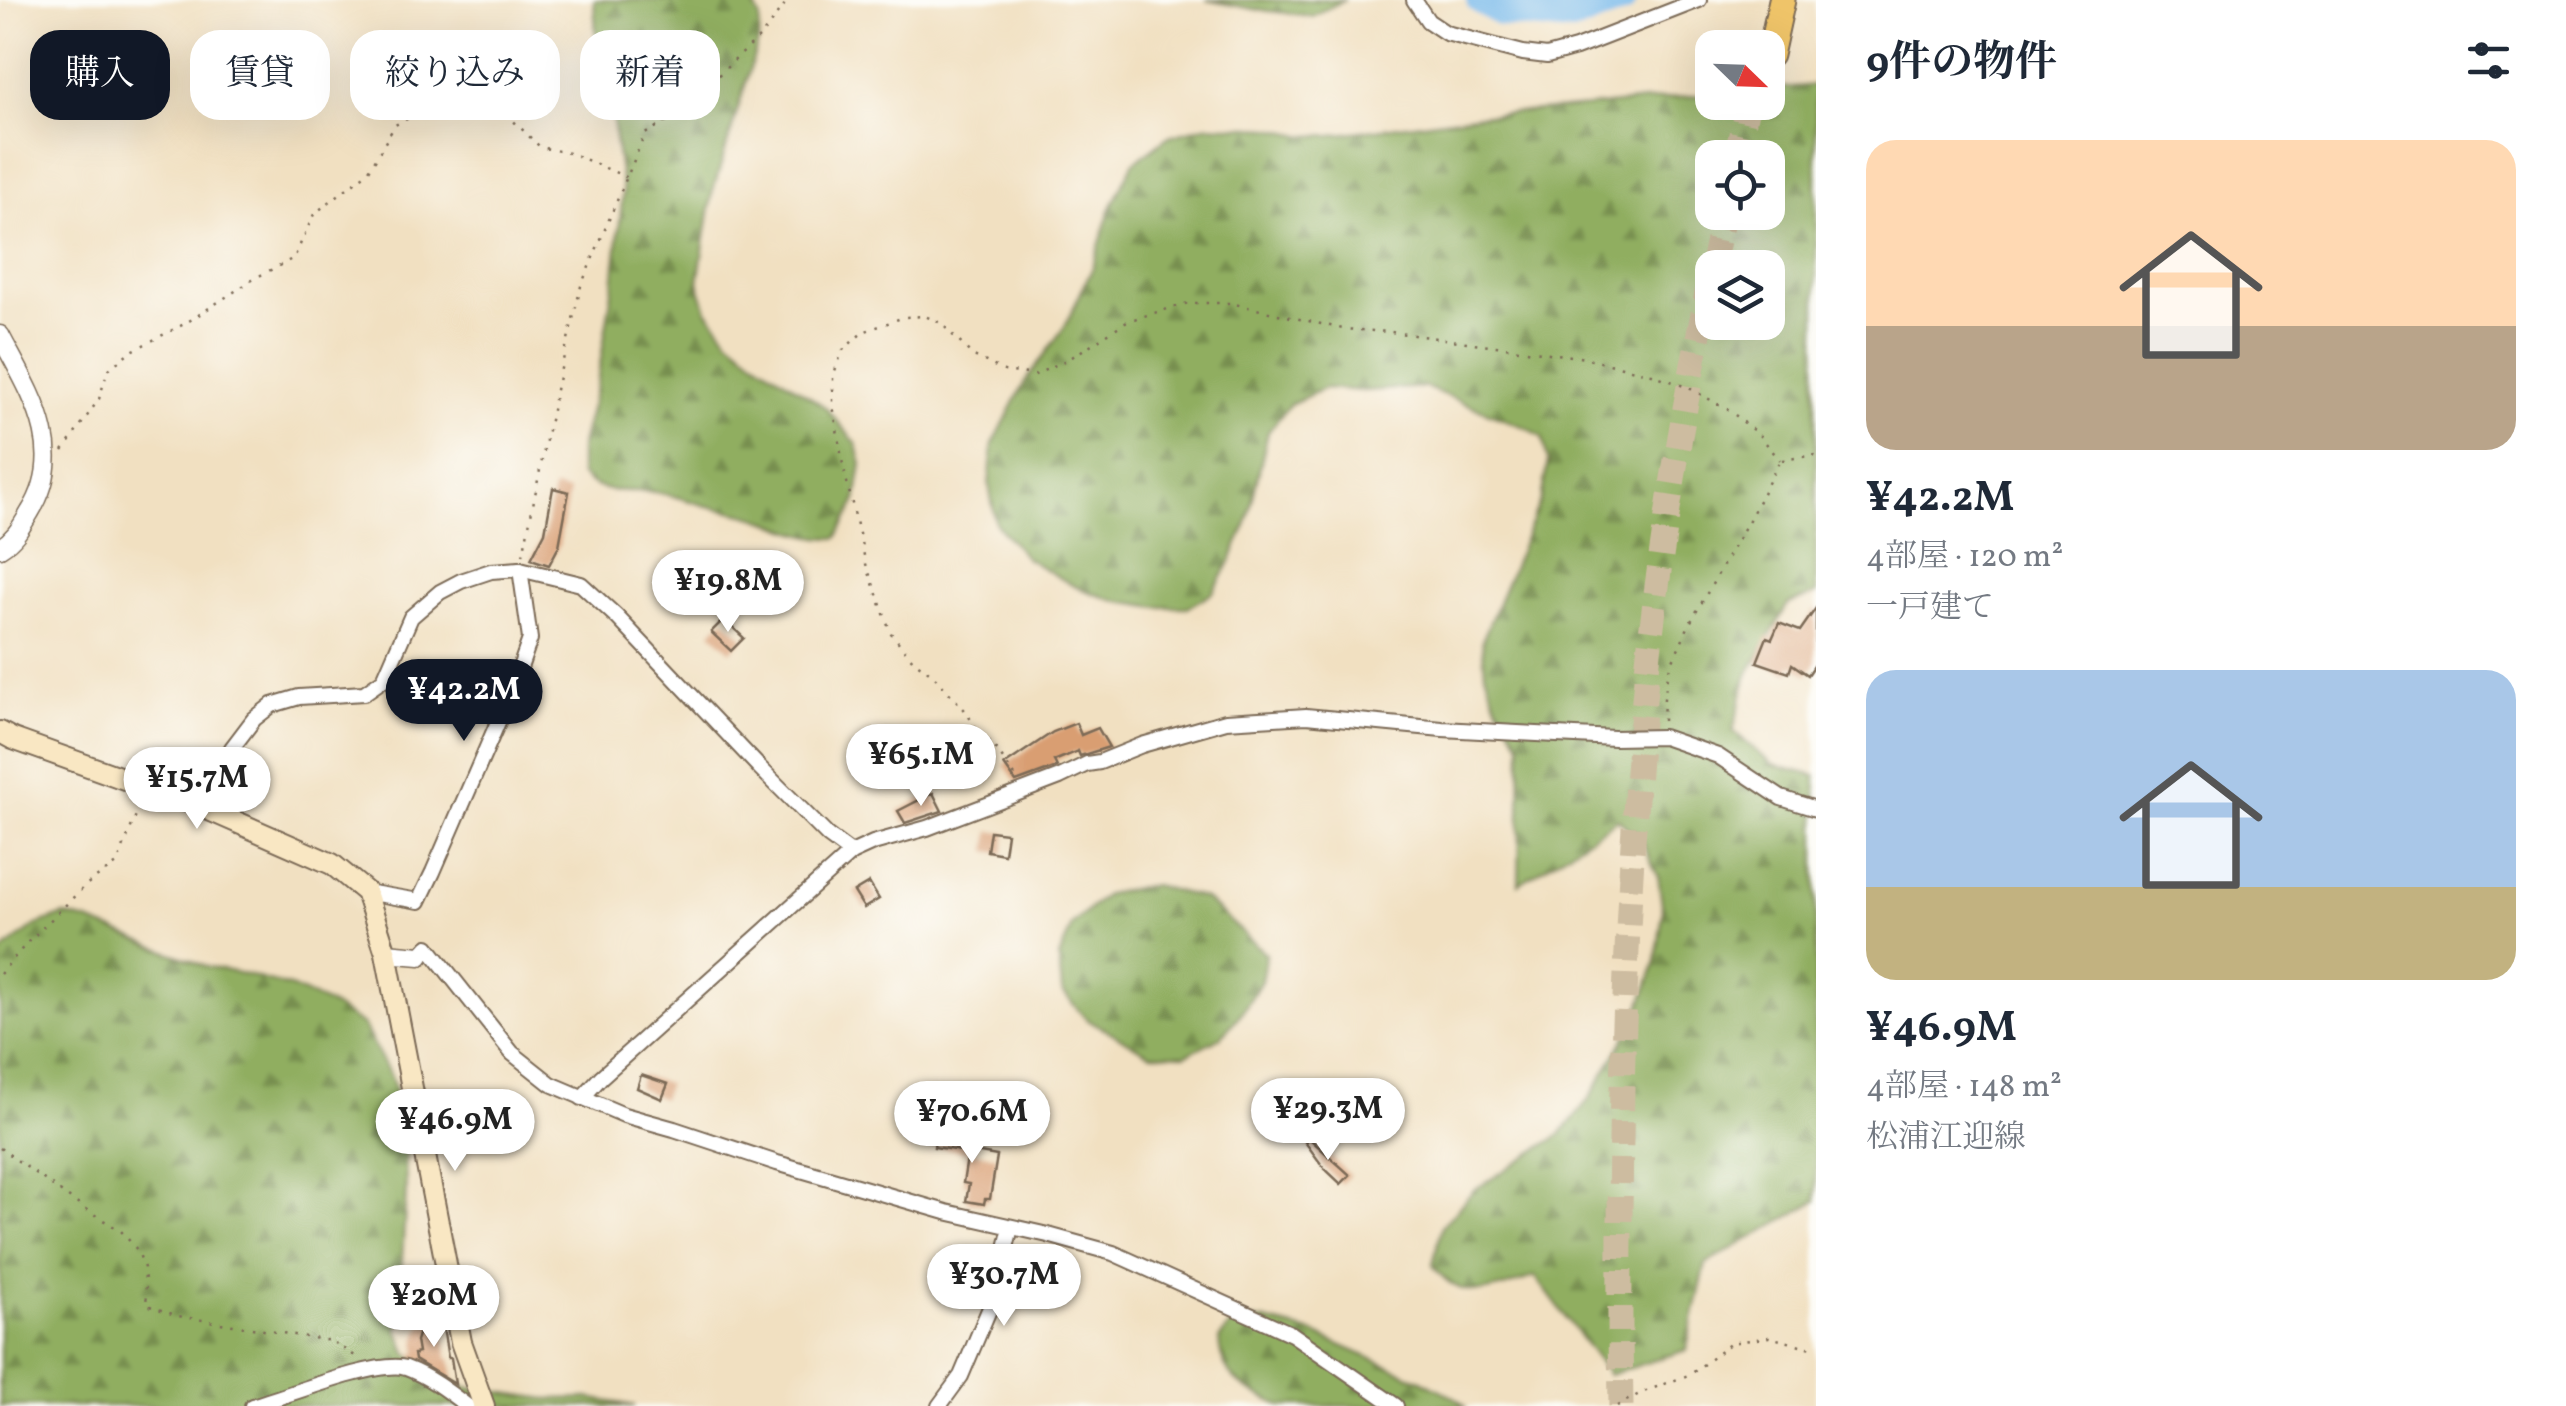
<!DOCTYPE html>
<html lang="ja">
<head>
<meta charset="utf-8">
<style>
  :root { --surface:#fff; --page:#f2f2f3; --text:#1f2937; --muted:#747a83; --accent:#111827 }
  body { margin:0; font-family:Vollkorn,"Noto Serif JP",serif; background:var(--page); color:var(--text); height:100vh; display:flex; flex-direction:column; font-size:38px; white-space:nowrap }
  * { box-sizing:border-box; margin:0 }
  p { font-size:32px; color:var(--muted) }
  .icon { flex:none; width:55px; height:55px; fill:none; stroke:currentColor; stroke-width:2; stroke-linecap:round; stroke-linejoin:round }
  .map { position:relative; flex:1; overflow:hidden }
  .details { display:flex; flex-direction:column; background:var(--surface); width:750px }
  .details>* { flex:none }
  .guide { position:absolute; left:30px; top:30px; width:950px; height:90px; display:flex; gap:20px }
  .needle { width:65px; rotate:113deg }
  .controls { position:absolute; left:1695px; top:30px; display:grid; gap:20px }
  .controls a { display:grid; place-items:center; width:90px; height:90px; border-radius:20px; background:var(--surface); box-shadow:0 10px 40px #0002; font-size:50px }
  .price { position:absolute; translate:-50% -85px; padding:0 22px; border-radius:35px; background:#fff; color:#222; font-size:32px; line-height:65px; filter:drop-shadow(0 2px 5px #0008) }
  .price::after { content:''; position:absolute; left:50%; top:60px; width:30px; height:22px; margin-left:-15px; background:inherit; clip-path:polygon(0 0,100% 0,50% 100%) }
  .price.active { background:var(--accent); color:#fff }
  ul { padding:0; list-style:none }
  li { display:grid; align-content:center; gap:20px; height:530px; padding:0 50px }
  li span { display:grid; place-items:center; height:310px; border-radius:30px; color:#555 }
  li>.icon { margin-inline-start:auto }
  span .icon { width:180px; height:180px; fill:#fffc; stroke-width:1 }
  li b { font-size:42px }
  h2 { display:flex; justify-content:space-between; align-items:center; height:120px; padding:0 50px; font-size:42px }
  .tag { padding:0 35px; border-radius:30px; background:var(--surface); box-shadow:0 10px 40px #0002; font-size:35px; line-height:90px }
  .tag.active { background:var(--accent); color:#fff }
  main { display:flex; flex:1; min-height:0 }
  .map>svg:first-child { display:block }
  .forest { fill:url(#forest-firs); stroke:#666c40; stroke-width:2.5; fill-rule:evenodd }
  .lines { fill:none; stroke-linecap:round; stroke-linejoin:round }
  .river { stroke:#74b8ea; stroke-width:28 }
  .building { fill:#d99e72 }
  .motorway-tunnel { stroke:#cdbca0; stroke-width:25; stroke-dasharray:25 12; stroke-linecap:butt }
  .minor-casing { stroke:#7b6a57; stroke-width:18 }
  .tertiary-casing { stroke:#7b6a57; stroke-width:21 }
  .secondary-casing { stroke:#7b6a57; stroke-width:24 }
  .motorway-casing { stroke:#7b6a57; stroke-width:29 }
  .path { stroke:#7b6a57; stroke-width:2.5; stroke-dasharray:2.5 8; stroke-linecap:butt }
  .minor { stroke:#fff; stroke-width:14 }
  .tertiary { stroke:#fff; stroke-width:18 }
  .secondary { stroke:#f9e7c3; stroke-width:20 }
  .motorway { stroke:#efc469; stroke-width:25 }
</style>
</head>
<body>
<main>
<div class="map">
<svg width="1816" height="1406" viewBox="0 0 1816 1406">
  <defs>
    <pattern id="forest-firs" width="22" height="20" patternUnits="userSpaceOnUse" patternTransform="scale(2.5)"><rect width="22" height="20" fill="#90ae61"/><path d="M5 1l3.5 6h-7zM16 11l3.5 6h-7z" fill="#778e4f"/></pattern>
  </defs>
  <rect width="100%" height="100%" fill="#fdfcf7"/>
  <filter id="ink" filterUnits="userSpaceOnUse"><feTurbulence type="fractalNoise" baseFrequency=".01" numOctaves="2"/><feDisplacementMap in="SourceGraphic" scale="20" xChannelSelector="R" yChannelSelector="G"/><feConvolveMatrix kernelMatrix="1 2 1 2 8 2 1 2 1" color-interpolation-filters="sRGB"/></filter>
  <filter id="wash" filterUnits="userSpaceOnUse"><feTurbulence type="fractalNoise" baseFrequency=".0048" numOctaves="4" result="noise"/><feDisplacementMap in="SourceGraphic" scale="40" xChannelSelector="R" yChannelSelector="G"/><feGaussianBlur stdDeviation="2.25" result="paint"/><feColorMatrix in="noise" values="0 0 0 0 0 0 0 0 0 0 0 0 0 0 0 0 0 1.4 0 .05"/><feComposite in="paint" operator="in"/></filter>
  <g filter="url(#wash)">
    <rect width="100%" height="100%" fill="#f1e0c1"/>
    <g class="forest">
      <path d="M594 0H751L760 17 759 39 712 194 698 282 707 310 728 338 755 360 825 407 856 443 862 464 856 502 837 538C808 539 787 529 761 519 744 513 725 510 707 506 690 501 672 495 654 492 624 488 604 498 580 475V449L597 383 613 285 623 192 615 139 609 69 596 35Z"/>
      <polygon points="1206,0 1345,0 1312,16 1259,10"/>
      <path d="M1816 85V594L1788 604 1747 676 1733 731 1773 765 1816 776V1201L1706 1264 1686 1350 1609 1375 1535 1276C1495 1291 1461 1306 1433 1265L1442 1226 1474 1190 1560 1135 1590 1098 1636 1019 1656 961 1663 912 1658 876 1643 844 1618 819 1519 884 1521 744 1497 705 1485 673 1482 641 1541 499 1548 461 1542 437 1529 429 1425 387 1364 391 1325 388 1290 404 1268 432 1247 523 1229 565 1213 592 1188 607H1157L1112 600 1074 586 1026 558 996 524 989 485 993 444 1025 382 1065 326 1093 267 1109 212 1133 163 1169 136 1209 125 1271 128 1306 136 1331 135 1474 116 1589 107 1712 94V102H1768V89ZM1712 158H1768V212H1712ZM1712 268H1768V322H1712Z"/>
      <polygon points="1154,885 1205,899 1266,954 1261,981 1243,1011 1221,1037 1185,1055 1151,1054 1086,1019 1062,991 1059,958 1072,925 1106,894"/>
      <polygon points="64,915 88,921 205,966 244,974 293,988 331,1005 363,1025 392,1079 405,1127 406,1192 398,1329 407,1353 429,1369 464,1387 547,1399 588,1398 635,1406 0,1406 0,953 36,925"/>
      <path d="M1261 1320 1310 1332 1421 1380 1458 1399 1465 1406H1282C1249 1391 1221 1381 1219 1340L1234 1321Z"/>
    </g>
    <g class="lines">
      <polyline class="river" points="1480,0 1500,12 1572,19 1623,0"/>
    </g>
    <g id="blocks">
      <g class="building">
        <polygon points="553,488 569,492 559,546 549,565 531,559 545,532"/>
        <polygon points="1816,608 1816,663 1808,675 1792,664 1789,673 1757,662 1767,637 1772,639 1779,623 1800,631"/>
        <polygon points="724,619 744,638 731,651 711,632"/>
        <polygon points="1076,723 1081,735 1098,728 1109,747 1080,756 1078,751 1054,761 1057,767 1016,782 1004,765 1053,732"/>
        <polygon points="933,793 942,811 905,823 898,811"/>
        <polygon points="990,831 1007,833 1004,854 987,851"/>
        <polygon points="869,883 879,899 864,908 854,892"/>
        <polygon points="641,1075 668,1084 662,1099 637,1088"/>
        <polygon points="957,1130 972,1132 969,1151 997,1156 990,1199 985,1199 984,1204 966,1201 969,1184 963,1183 968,1152 934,1147 936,1134 956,1138"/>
        <polygon points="1309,1138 1350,1175 1341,1184 1324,1168 1305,1142"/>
        <polygon points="442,1321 448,1358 451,1358 455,1384 415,1360 414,1354 418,1353 416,1341 421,1325"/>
      </g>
    </g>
  </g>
  <g filter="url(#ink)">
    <use href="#blocks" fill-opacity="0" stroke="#7b6a57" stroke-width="2.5"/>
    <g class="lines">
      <g class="motorway-tunnel">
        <polyline points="1736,158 1748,102"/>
        <path d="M1621 1406C1617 1167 1623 927 1645 689 1661 529 1690 370 1724 212"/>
      </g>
      <g class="minor-casing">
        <g id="minor">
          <polyline points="1414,0 1428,21 1446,33 1523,53 1547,56 1576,48 1699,0"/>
          <polyline points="200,806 232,748 254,719 272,705 299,697 364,693 384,679 411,617 440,592 461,581 491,571 520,569 581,584 617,617 760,768 828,836 851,853"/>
          <polyline points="366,892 419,901 433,872 514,685 530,639 520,569"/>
          <polyline points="420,956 428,947 512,1053 551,1084 624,1115 674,1129 777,1163 946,1212 1048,1235 1113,1253 1292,1334 1396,1406"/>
          <polyline points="582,1098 601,1077 851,853 873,843 927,828 1060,777 1087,764 1100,762 1142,745 1226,721 1306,716 1442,729 1614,738 1663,737 1718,756 1781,798 1816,809"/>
          <path d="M252 1406C284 1397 379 1359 406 1368 428 1376 449 1392 467 1406"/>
          <polyline points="939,1406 961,1376 994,1298 1011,1227"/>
        </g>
      </g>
      <g class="tertiary-casing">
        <g id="tertiary">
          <path d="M0 335C29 391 70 449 30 512 21 527 15 539 0 548"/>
          <polyline points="386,953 420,956"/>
        </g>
      </g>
      <g class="secondary-casing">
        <polyline id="secondary" points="0,732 13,739 200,806 332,864 366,892 386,953 461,1342 484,1406"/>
      </g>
      <g class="motorway-casing">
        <polyline id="motorway" points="1770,55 1782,0"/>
      </g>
      <g class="path">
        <polyline points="63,451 99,399 108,370 128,353 186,323 257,277 294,258 314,214 368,172 395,125 413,116 457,72 485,93 540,147 573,154 626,177"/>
        <polyline points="1782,460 1816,455"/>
        <polyline points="523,555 557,385 581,286 645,134 693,105 713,80 760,37 788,0"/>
        <polyline points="1663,721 1664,698 1669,669 1690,623 1750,518 1779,462"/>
        <polyline points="1015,776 991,742 983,738 964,709 933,675 913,660 891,633 866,564 843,465 833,405 833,376 843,350 863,332 904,317 925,316 941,323 972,355 1004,371 1035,375 1072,357 1127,321 1188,303 1230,303 1343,329 1391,332 1579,357 1652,374 1689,388 1729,410 1760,436 1780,460"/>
        <polyline points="0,974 28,942 87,884 117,864 141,802"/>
        <polyline points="0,1148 82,1207 121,1231 138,1251 144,1268 147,1305 178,1316 331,1341 355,1356"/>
        <polyline points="1617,1406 1641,1393 1691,1374 1731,1343 1769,1337 1816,1349"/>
      </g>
      <use href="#minor" class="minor"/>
      <use href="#tertiary" class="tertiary"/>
      <use href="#secondary" class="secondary"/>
      <use href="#motorway" class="motorway"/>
    </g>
  </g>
</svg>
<div class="controls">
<a><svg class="needle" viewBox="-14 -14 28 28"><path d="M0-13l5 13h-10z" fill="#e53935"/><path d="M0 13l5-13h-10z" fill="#747a83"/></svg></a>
<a><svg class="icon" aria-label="locate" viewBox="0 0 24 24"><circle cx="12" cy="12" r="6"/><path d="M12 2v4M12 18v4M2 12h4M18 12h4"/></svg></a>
<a><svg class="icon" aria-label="layers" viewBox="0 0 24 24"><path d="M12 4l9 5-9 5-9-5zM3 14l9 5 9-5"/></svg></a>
</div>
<b class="price" style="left:728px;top:635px">¥19.8M</b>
<b class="price active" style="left:464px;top:744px">¥42.2M</b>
<b class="price" style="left:921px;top:809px">¥65.1M</b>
<b class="price" style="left:197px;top:832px">¥15.7M</b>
<b class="price" style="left:1328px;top:1163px">¥29.3M</b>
<b class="price" style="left:972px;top:1166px">¥70.6M</b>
<b class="price" style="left:455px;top:1174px">¥46.9M</b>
<b class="price" style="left:1004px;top:1329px">¥30.7M</b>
<b class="price" style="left:434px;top:1350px">¥20M</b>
<div class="guide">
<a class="tag active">購入</a>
<a class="tag">賃貸</a>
<a class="tag">絞り込み</a>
<a class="tag">新着</a>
</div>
</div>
<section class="details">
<h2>9件の物件<svg class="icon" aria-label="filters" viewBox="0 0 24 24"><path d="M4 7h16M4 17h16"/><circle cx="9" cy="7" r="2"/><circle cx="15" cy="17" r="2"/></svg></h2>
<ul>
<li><span style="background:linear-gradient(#ffd9b3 60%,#b9a48a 0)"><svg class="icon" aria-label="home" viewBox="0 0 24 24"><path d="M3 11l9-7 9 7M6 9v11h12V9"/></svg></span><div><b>¥42.2M</b><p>4部屋 · 120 m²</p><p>一戸建て</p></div></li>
<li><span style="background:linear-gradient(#a9c7e8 70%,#c2b280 0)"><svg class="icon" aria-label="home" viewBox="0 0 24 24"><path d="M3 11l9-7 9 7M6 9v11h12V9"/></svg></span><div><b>¥46.9M</b><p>4部屋 · 148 m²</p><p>松浦江迎線</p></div></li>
</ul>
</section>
</main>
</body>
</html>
